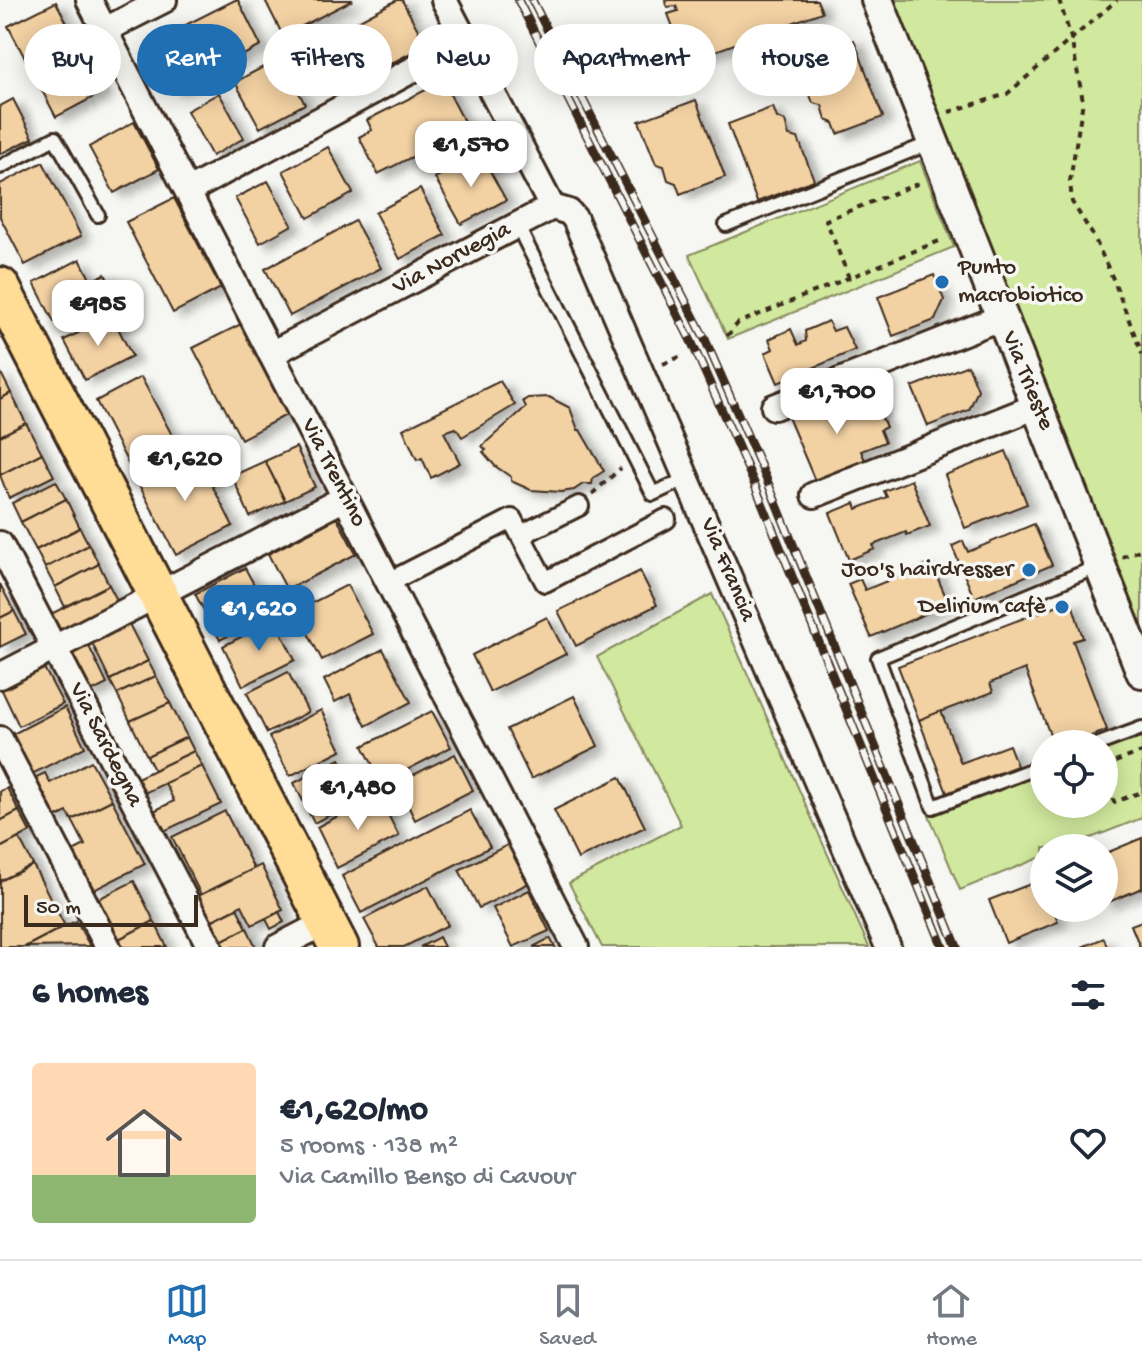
<!DOCTYPE html>
<html lang="en">
<head>
<meta charset="utf-8">
<style>
  :root { --surface:#fff; --page:#f6f6f7; --text:#1f2937; --muted:#747a83; --line:#e0e1e3; --accent:#1f6fb2 }
  body { margin:0; font-family:"Gochi Hand",sans-serif; background:var(--page); color:var(--text); height:100vh; display:flex; flex-direction:column; font-size:30px; white-space:nowrap }
  * { box-sizing:border-box; margin:0 }
  p { font-size:26px; color:var(--muted) }
  .icon { flex:none; width:44px; height:44px; fill:none; stroke:currentColor; stroke-width:2; stroke-linecap:round; stroke-linejoin:round }
  .map { position:relative; height:947px; overflow:hidden }
  .details { display:flex; flex-direction:column; background:var(--surface); flex:1 }
  .details>* { flex:none }
  .hud { position:absolute; left:24px; top:24px; width:1094px; height:72px; display:flex; gap:16px }
  .fabs { position:absolute; left:1030px; top:730px; display:grid; gap:16px }
  .fabs a { display:grid; place-items:center; width:88px; height:88px; border-radius:50%; background:var(--surface); box-shadow:0 4px 20px #0003; font-size:40px }
  .scale { position:absolute; left:24px; bottom:20px; width:174px; box-sizing:border-box; padding-left:8px; border:4px solid #3b2a1e; border-top:0; font-size:22px; line-height:28px; white-space:nowrap; color:#3b2a1e; -webkit-text-stroke:6px #f6f6f2; paint-order:stroke }
  .price { position:absolute; translate:-50% -68px; padding:0 18px; border-radius:16px; background:#fff; color:#222; font-size:26px; line-height:52px; filter:drop-shadow(0 2px 4px #0008) }
  .price::after { content:''; position:absolute; left:50%; top:48px; width:24px; height:18px; margin-left:-12px; background:inherit; clip-path:polygon(0 0,100% 0,50% 100%) }
  .price.active { background:var(--accent); color:#fff }
  ul { padding:0; list-style:none }
  li { display:flex; align-items:center; gap:24px; height:200px; padding:0 32px }
  li span { display:grid; place-items:center; flex:none; width:224px; height:160px; border-radius:8px; color:#555 }
  li>.icon { margin-inline-start:auto }
  span .icon { width:96px; height:96px; fill:#fffc; stroke-width:1 }
  li b { font-size:34px }
  h2 { display:flex; justify-content:space-between; align-items:center; height:96px; padding:0 32px; font-size:34px }
  .pill { padding:0 28px; border-radius:36px; background:var(--surface); box-shadow:0 4px 20px #0003; font-size:28px; line-height:72px }
  .pill.active { background:var(--accent); color:#fff }
  .menu { display:flex; justify-content:space-around; align-items:center; height:112px; border-top:2px solid var(--line); background:var(--surface); font-size:22px; color:var(--muted) }
  .menu a { display:grid; justify-items:center; gap:4px }
  .menu .active { color:var(--accent) }
  .map>svg:first-child { display:block }
  .green { fill:#d1e99e; stroke:#868a5e; stroke-width:2 }
  .building { fill:#f2d1a3; stroke:#3b2a1e; stroke-width:2; filter:url(#shadow) }
  .lines { fill:none; stroke-linecap:round; stroke-linejoin:round }
  .service-casing { stroke:#3b2a1e; stroke-width:18 }
  .pedestrian-casing { stroke:#3b2a1e; stroke-width:24 }
  .minor-casing { stroke:#3b2a1e; stroke-width:30 }
  .tertiary-casing { stroke:#3b2a1e; stroke-width:36 }
  .primary-casing { stroke:#3b2a1e; stroke-width:44 }
  .path { stroke:#3b2a1e; stroke-width:4; stroke-dasharray:6 6; stroke-linecap:butt }
  .service { stroke:#f6f6f2; stroke-width:12 }
  .pedestrian { stroke:#f6f6f2; stroke-width:18 }
  .minor { stroke:#f6f6f2; stroke-width:24 }
  .tertiary { stroke:#f6f6f2; stroke-width:30 }
  .primary { stroke:#ffdd96; stroke-width:38 }
  .rail-casing { stroke:#3b2a1e; stroke-width:9 }
  .rail { stroke:#f6f6f2; stroke-width:6; stroke-dasharray:18; stroke-linecap:butt }
  .poi-dot { fill:#1f6fb2; stroke:#f6f6f2; stroke-width:3 }
  .labels { text-anchor:middle; dominant-baseline:central; stroke-width:7; stroke-linejoin:round; paint-order:stroke }
  .street-label { font-size:24px; fill:#3b2a1e; stroke:#f6f6f2 }
  .poi-label { font-size:24px; fill:#3b2a1e; stroke:#f6f6f2; text-anchor:end }
</style>
</head>
<body>
<div class="map">
<svg width="1142" height="947" viewBox="0 0 1142 947">
  <defs>
    <filter id="shadow"><feDropShadow dx="9" dy="5" stdDeviation="4" flood-color="#0004"/></filter>
  </defs>
  <rect width="100%" height="100%" fill="#f6f6f2"/>
  <filter id="ink" filterUnits="userSpaceOnUse"><feTurbulence type="fractalNoise" baseFrequency=".0125" numOctaves="2"/><feDisplacementMap in="SourceGraphic" scale="16" xChannelSelector="R" yChannelSelector="G"/><feConvolveMatrix kernelMatrix="1 2 1 2 8 2 1 2 1" color-interpolation-filters="sRGB"/></filter>
  <g filter="url(#ink)">
    <g class="green">
      <polygon points="891,0 1142,0 1142,632"/>
      <polygon points="920,161 954,247 728,339 689,255"/>
      <polygon points="712,594 869,947 602,947 569,883 681,825 597,657"/>
      <polygon points="1142,736 1142,818 1065,848 1044,848 1044,856 960,890 929,815 1044,772 1044,804 1104,804 1104,750"/>
    </g>
    <g class="building">
      <polygon points="235,0 238,0 261,46 174,90 150,43"/>
      <polygon points="265,0 353,0 283,36"/>
      <polygon points="397,0 402,0 426,45 335,93 311,46"/>
      <polygon points="665,0 817,0 822,12 699,57 694,43 681,48 668,14 678,11 676,6 667,7"/>
      <polygon points="56,2 103,92 56,117 8,26"/>
      <polygon points="854,40 883,117 838,134 834,123 826,120 822,105 813,103 797,61"/>
      <polygon points="280,58 305,104 260,128 235,82"/>
      <polygon points="443,81 468,129 378,174 359,137 372,130 367,120"/>
      <polygon points="219,93 244,138 212,156 187,111"/>
      <polygon points="13,99 33,138 0,154 0,106"/>
      <polygon points="696,100 725,177 680,194 676,183 668,180 664,166 656,164 639,121"/>
      <polygon points="773,107 777,118 785,121 789,136 798,138 814,180 757,202 728,124"/>
      <polygon points="134,122 159,169 114,193 89,147"/>
      <polygon points="328,147 353,193 308,218 283,171"/>
      <polygon points="480,153 506,200 461,224 435,178"/>
      <polygon points="43,162 81,236 25,265 0,217 0,184"/>
      <polygon points="268,181 292,225 260,243 235,198"/>
      <polygon points="420,189 445,235 400,259 375,213"/>
      <polygon points="174,198 221,288 173,313 126,222"/>
      <polygon points="355,221 381,268 290,316 265,269"/>
      <polygon points="80,259 91,281 105,274 114,291 54,322 34,283"/>
      <polygon points="934,275 944,300 935,320 893,336 878,297"/>
      <polygon points="112,316 132,356 85,380 64,340"/>
      <polygon points="828,321 833,331 844,327 855,350 778,383 765,353 773,349 769,339 791,329 798,345 806,341 805,331"/>
      <polygon points="241,324 288,414 241,439 193,348"/>
      <polygon points="968,365 978,390 969,410 928,426 912,387"/>
      <polygon points="0,371 11,393 0,399"/>
      <polygon points="141,377 180,450 134,475 96,401"/>
      <polygon points="500,381 515,405 462,437 456,428 444,432 460,463 431,478 422,458 417,460 403,429"/>
      <polygon points="11,393 26,423 0,436 0,399"/>
      <polygon points="549,397 570,408 578,430 580,430 604,471 593,478 592,484 583,484 574,490 561,492 531,490 511,481 511,477 495,466 483,452 486,450 482,446 526,407 523,401 528,398"/>
      <polygon points="873,398 886,427 880,430 885,442 861,451 865,460 815,481 788,417 827,401 832,415"/>
      <polygon points="26,423 42,453 0,475 0,436"/>
      <polygon points="296,447 315,487 285,501 265,461"/>
      <polygon points="1006,451 1027,504 965,528 945,475"/>
      <polygon points="195,452 233,526 176,555 137,481"/>
      <polygon points="42,453 54,476 9,498 0,475"/>
      <polygon points="265,461 285,501 250,517 232,476"/>
      <polygon points="911,480 930,526 907,535 906,532 873,545 875,549 849,560 830,513 855,503 857,509 887,497 884,491"/>
      <polygon points="56,481 66,499 21,522 12,503"/>
      <polygon points="66,499 80,528 36,550 21,522"/>
      <polygon points="337,518 356,554 287,590 268,554"/>
      <polygon points="1034,524 1052,565 974,598 952,546 963,541 968,552"/>
      <polygon points="80,528 89,545 45,568 36,550"/>
      <polygon points="89,545 99,564 55,587 45,568"/>
      <polygon points="931,563 949,604 871,637 848,584 860,579 865,590"/>
      <polygon points="99,564 109,585 65,607 55,587"/>
      <polygon points="245,568 270,614 220,640 195,594"/>
      <polygon points="640,571 657,605 576,646 558,611"/>
      <polygon points="0,584 14,611 0,618"/>
      <polygon points="109,585 118,602 56,634 47,616"/>
      <polygon points="347,585 373,634 322,660 296,611"/>
      <polygon points="1071,600 1083,638 1073,641 1107,730 1071,744 1066,734 1052,740 1025,669 990,683 993,692 919,720 898,666"/>
      <polygon points="14,611 26,634 0,647 0,618"/>
      <polygon points="547,617 566,654 490,692 472,655"/>
      <polygon points="275,620 295,660 243,686 223,646"/>
      <polygon points="128,622 148,661 110,680 91,641"/>
      <polygon points="88,644 107,684 87,694 67,655"/>
      <polygon points="383,649 411,702 366,726 350,694 335,702 324,680"/>
      <polygon points="148,661 156,676 117,694 110,680"/>
      <polygon points="42,664 63,704 19,726 0,686"/>
      <polygon points="288,672 308,712 267,733 247,693"/>
      <polygon points="156,676 170,703 130,721 117,694"/>
      <polygon points="574,696 598,746 531,779 507,729"/>
      <polygon points="170,703 187,737 147,756 130,721"/>
      <polygon points="65,707 85,747 30,775 9,736"/>
      <polygon points="321,710 341,750 290,776 269,737"/>
      <polygon points="432,711 451,747 382,783 363,746"/>
      <polygon points="941,711 961,763 1009,745 1017,766 947,793 919,720"/>
      <polygon points="187,737 194,751 154,770 147,756"/>
      <polygon points="194,751 202,766 140,795 133,780"/>
      <polygon points="455,754 473,790 415,820 397,783"/>
      <polygon points="340,759 361,799 314,823 294,783"/>
      <polygon points="91,761 112,800 72,820 67,812 53,819 32,779 45,773 50,783"/>
      <polygon points="202,766 221,804 160,833 150,813 174,801 165,783"/>
      <polygon points="620,777 645,827 578,859 554,810"/>
      <polygon points="7,788 19,811 0,821 0,791"/>
      <polygon points="378,795 399,836 337,868 317,827"/>
      <polygon points="112,800 145,864 94,890 73,851 85,845 72,820"/>
      <polygon points="470,810 490,847 361,913 342,876"/>
      <polygon points="19,811 30,832 0,848 0,821"/>
      <polygon points="225,811 254,869 201,895 172,837"/>
      <polygon points="19,838 33,865 0,881 0,848"/>
      <polygon points="1142,838 1142,888 1104,904 1104,854"/>
      <polygon points="509,844 529,883 479,908 459,870"/>
      <polygon points="33,865 65,926 25,947 0,947 0,881"/>
      <polygon points="261,865 283,910 252,925 242,905 207,923 194,898"/>
      <polygon points="1041,880 1044,908 1053,908 1058,922 1006,943 989,900"/>
      <polygon points="134,881 154,921 117,940 96,900"/>
      <polygon points="428,886 448,925 404,947 379,947 364,919"/>
      <polygon points="529,890 549,931 513,947 493,908"/>
      <polygon points="237,908 247,928 217,943 207,923"/>
      <polygon points="279,912 284,922 271,929 266,919"/>
      <polygon points="76,921 90,946 25,947 65,926"/>
      <polygon points="154,921 167,947 120,947 117,940"/>
      <polygon points="1142,921 1142,947 1140,947 1131,925"/>
      <polygon points="247,928 256,947 219,947 217,943"/>
      <polygon points="439,937 444,947 420,947"/>
      <polygon points="550,938 555,947 533,947"/>
      <polygon points="1104,938 1107,947 1082,947"/>
    </g>
    <g class="lines">
      <g class="service-casing">
        <g id="service">
          <polyline points="0,167 55,138 98,215"/>
          <polyline points="517,225 653,494 688,478"/>
          <polyline points="726,225 933,142"/>
          <polyline points="1099,744 1142,728"/>
          <polyline points="1044,765 933,807 878,658 1099,566"/>
        </g>
      </g>
      <g class="pedestrian-casing">
        <g id="pedestrian">
          <polyline points="521,535 579,506"/>
          <polyline points="389,582 512,519 545,582 666,519"/>
        </g>
      </g>
      <g class="minor-casing">
        <g id="minor">
          <polyline points="89,0 576,947"/>
          <polyline points="444,0 552,207"/>
          <polyline points="105,30 164,0"/>
          <polyline points="188,191 466,41"/>
          <polyline points="552,207 569,212 575,219 888,947"/>
          <polyline points="271,354 552,207"/>
          <polyline points="774,407 1002,317"/>
          <polyline points="814,495 1037,406"/>
          <polyline points="0,544 210,947"/>
          <polyline points="0,676 345,498"/>
          <polyline points="0,739 108,947"/>
          <polyline points="278,947 326,922"/>
        </g>
      </g>
      <g class="tertiary-casing">
        <polyline id="tertiary" points="877,0 1142,672"/>
      </g>
      <g class="primary-casing">
        <polyline id="primary" points="0,287 339,947"/>
      </g>
      <g class="path">
        <polyline points="1059,0 1071,38 1083,101 1070,181 1072,202 1094,237 1114,281 1142,354"/>
        <polyline points="949,112 1007,94 1117,0"/>
        <polyline points="849,278 826,220 922,182"/>
        <polyline points="727,336 738,323 944,239"/>
        <polyline points="663,364 684,355"/>
        <polyline points="592,494 621,468"/>
        <polyline points="1122,557 1142,549"/>
        <polyline points="1104,766 1142,752"/>
        <polyline points="1104,776 1114,802 1142,792"/>
      </g>
      <use href="#service" class="service"/>
      <use href="#pedestrian" class="pedestrian"/>
      <use href="#minor" class="minor"/>
      <use href="#tertiary" class="tertiary"/>
      <use href="#primary" class="primary"/>
      <g class="rail-casing">
        <g id="rail">
          <polyline points="518,0 692,343 754,483 943,947"/>
          <polyline points="532,0 704,337 766,478 957,947"/>
        </g>
      </g>
      <use href="#rail" class="rail"/>
    </g>
  </g>
  <g class="poi-dot">
    <circle cx="942" cy="282" r="8"/>
    <circle cx="1029" cy="570" r="8"/>
    <circle cx="1062" cy="607" r="8"/>
  </g>
  <g class="labels">
    <g class="street-label">
      <text transform="translate(452 259) rotate(-28)">Via Norvegia</text>
      <text transform="translate(1027 381) rotate(68)">Via Trieste</text>
      <text transform="translate(333 473) rotate(63)">Via Trentino</text>
      <text transform="translate(727 570) rotate(67)">Via Francia</text>
      <text transform="translate(105 745) rotate(63)">Via Sardegna</text>
    </g>
    <g class="poi-label">
      <text x="958" y="268" text-anchor="start">Punto<tspan x="958" dy="28">macrobiotico</tspan></text>
      <text x="1013" y="570">Joo's hairdresser</text>
      <text x="1046" y="607">Delirium cafè</text>
    </g>
  </g>
</svg>
<div class="fabs">
<a><svg class="icon" aria-label="locate" viewBox="0 0 24 24"><circle cx="12" cy="12" r="6"/><path d="M12 2v4M12 18v4M2 12h4M18 12h4"/></svg></a>
<a><svg class="icon" aria-label="layers" viewBox="0 0 24 24"><path d="M12 4l9 5-9 5-9-5zM3 14l9 5 9-5"/></svg></a>
</div>
<div class="scale">50 m</div>
<b class="price" style="left:471px;top:189px">€1,570</b>
<b class="price" style="left:98px;top:348px">€985</b>
<b class="price" style="left:837px;top:436px">€1,700</b>
<b class="price" style="left:185px;top:503px">€1,620</b>
<b class="price active" style="left:259px;top:653px">€1,620</b>
<b class="price" style="left:358px;top:832px">€1,480</b>
<div class="hud">
<a class="pill">Buy</a>
<a class="pill active">Rent</a>
<a class="pill">Filters</a>
<a class="pill">New</a>
<a class="pill">Apartment</a>
<a class="pill">House</a>
</div>
</div>
<section class="details">
<h2>6 homes<svg class="icon" aria-label="filters" viewBox="0 0 24 24"><path d="M4 7h16M4 17h16"/><circle cx="9" cy="7" r="2"/><circle cx="15" cy="17" r="2"/></svg></h2>
<ul>
<li><span style="background:linear-gradient(#ffd9b3 70%,#8fb573 0)"><svg class="icon" aria-label="home" viewBox="0 0 24 24"><path d="M3 11l9-7 9 7M6 9v11h12V9"/></svg></span><div><b>€1,620/mo</b><p>5 rooms · 138 m²</p><p>Via Camillo Benso di Cavour</p></div><svg class="icon" aria-label="heart" viewBox="0 0 24 24"><path d="M12 20l-8-8c-3-5 5-10 8-4 3-6 11-1 8 4z"/></svg></li>
</ul>
</section>
<nav class="menu">
<a class="active"><svg class="icon" aria-label="map" viewBox="0 0 24 24"><path d="M3 6l6-2 6 2 6-2v14l-6 2-6-2-6 2zM9 4v14M15 6v14"/></svg>Map</a>
<a><svg class="icon" aria-label="saved" viewBox="0 0 24 24"><path d="M7 4h10v16l-5-4-5 4z"/></svg>Saved</a>
<a><svg class="icon" aria-label="home" viewBox="0 0 24 24"><path d="M3 11l9-7 9 7M6 9v11h12V9"/></svg>Home</a>
</nav>
</body>
</html>
